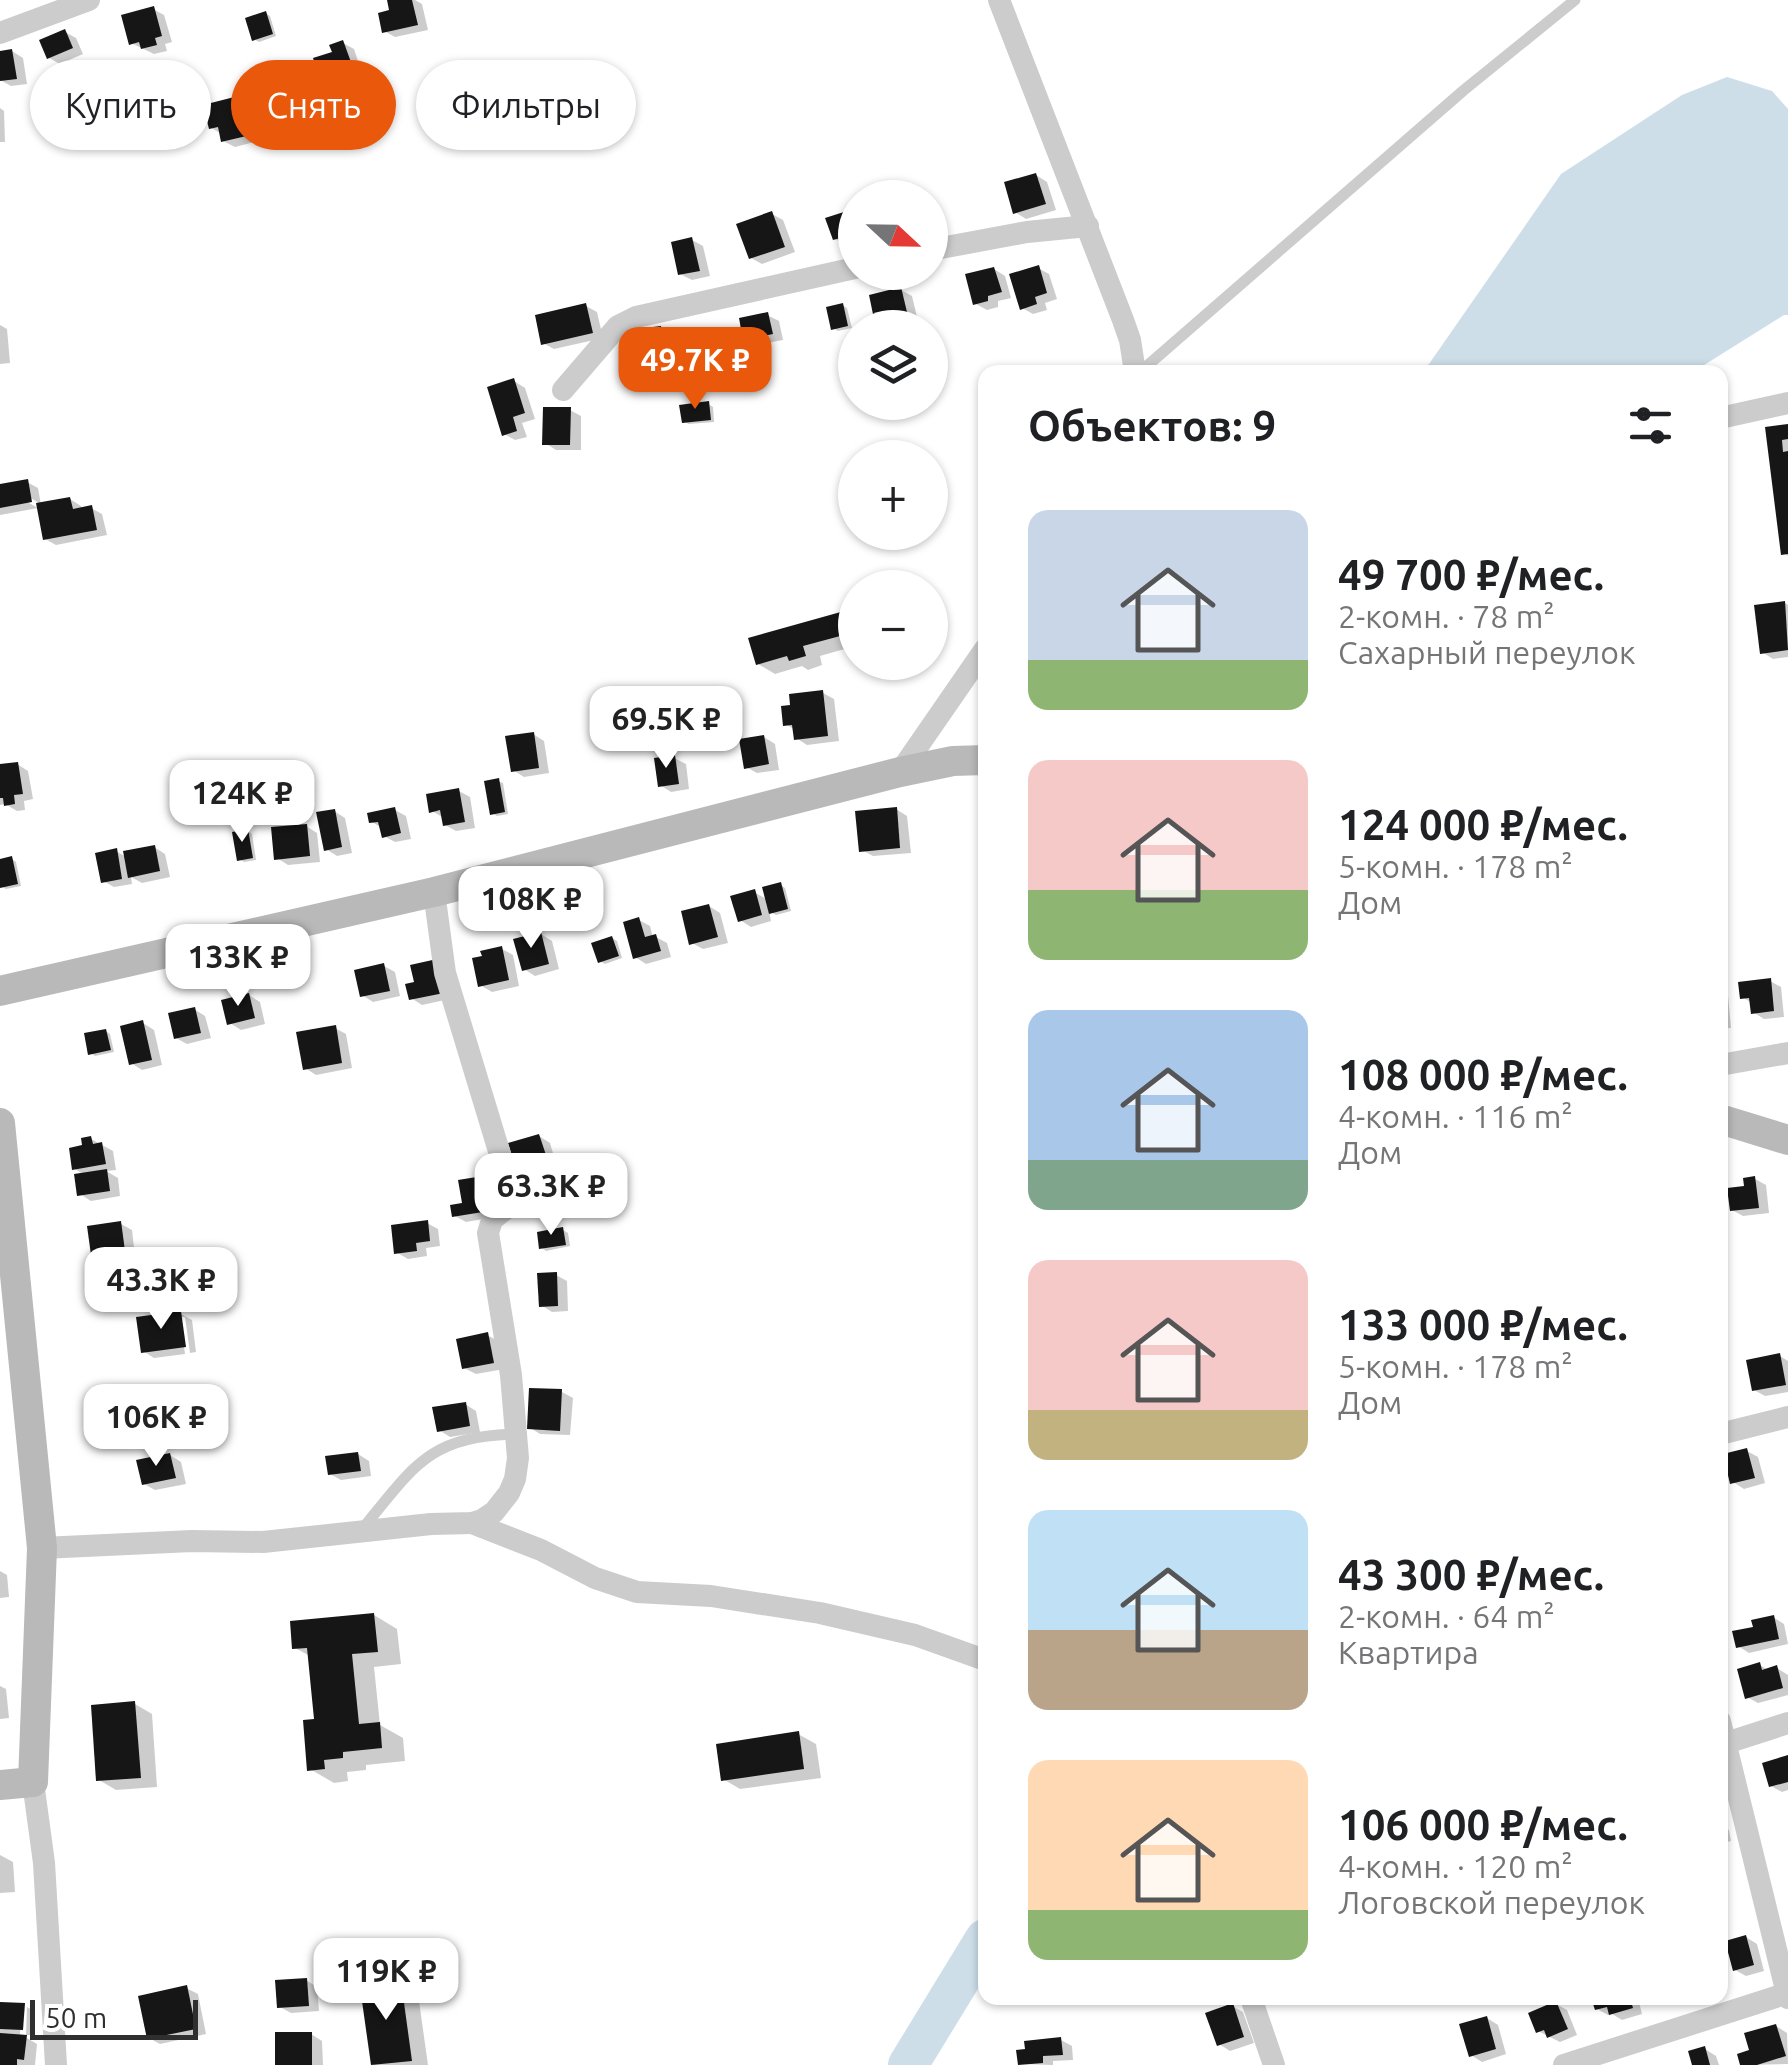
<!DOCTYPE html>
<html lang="ru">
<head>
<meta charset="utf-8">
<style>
  :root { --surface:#fff; --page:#f2f2f2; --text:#202124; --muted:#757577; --accent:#ea580c }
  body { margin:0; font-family:Ubuntu,sans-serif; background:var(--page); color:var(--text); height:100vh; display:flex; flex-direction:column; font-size:38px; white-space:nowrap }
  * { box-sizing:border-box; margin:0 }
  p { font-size:32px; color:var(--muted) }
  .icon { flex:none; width:55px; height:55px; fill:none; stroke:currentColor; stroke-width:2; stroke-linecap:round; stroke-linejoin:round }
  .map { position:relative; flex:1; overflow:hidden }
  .sheet { position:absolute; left:978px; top:365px; width:750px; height:1640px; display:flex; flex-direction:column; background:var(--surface); border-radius:20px; box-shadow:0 2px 8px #0004 }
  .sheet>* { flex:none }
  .top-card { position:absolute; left:30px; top:60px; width:798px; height:90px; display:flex; gap:20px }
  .needle { width:65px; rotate:112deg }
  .buttons { position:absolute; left:838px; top:180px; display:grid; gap:20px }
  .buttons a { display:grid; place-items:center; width:110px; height:110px; border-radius:50%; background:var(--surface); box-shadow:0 2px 8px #0004; font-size:50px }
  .scale { position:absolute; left:30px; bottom:25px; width:168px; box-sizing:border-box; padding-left:10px; border:5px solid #2f2f2f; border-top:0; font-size:28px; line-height:35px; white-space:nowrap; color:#2f2f2f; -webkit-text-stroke:8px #fff; paint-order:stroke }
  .price { position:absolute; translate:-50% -85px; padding:0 22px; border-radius:20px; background:#fff; color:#222; font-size:32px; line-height:65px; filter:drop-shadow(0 2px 5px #0008) }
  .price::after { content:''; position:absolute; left:50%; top:60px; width:30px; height:22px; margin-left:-15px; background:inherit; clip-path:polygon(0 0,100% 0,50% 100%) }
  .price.selected { background:var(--accent); color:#fff }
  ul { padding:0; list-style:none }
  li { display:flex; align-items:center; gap:30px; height:250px; padding:0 50px }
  li span { display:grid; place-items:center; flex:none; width:280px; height:200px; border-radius:20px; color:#555 }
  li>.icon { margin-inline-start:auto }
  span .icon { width:120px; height:120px; fill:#fffc; stroke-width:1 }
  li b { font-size:42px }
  h2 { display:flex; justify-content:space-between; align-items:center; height:120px; padding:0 50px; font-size:42px }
  .pill { padding:0 35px; border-radius:45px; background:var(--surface); box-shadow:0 2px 8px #0004; font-size:35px; line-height:90px }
  .pill.selected { background:var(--accent); color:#fff }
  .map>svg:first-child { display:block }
  .water { fill:#cddee9 }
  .shadow { fill:#0003 }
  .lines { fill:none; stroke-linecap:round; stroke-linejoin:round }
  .river { stroke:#cddee9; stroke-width:40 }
  .building { fill:#161616 }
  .service { stroke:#ccc; stroke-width:11 }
  .minor { stroke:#ccc; stroke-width:22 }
  .secondary { stroke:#b9b9b9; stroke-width:30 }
</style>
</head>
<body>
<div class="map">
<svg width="1788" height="2065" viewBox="0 0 1788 2065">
  <rect width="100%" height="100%" fill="#fff"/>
  <polygon class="water" points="1727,77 1772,91 1788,109 1788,315 1784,315 1693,372 1413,372 1429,364 1561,174 1682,95"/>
  <g class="shadow">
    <polygon points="400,0 415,0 422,4 428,30 395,37 384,31"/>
    <polygon points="153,9 164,15 172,42 165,44 167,51 154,54 131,43"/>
    <polygon points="265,13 270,16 276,36 259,42 254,39"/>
    <polygon points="65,32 76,38 83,54 60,64 49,58"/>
    <polygon points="343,43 354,49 361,70 332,81 321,74"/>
    <polygon points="12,51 23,58 27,84 11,86 0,80 0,53"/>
    <polygon points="249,96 260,102 269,138 235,147 223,141 222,134 211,128"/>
    <polygon points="0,108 4,111 5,142 0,142"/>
    <polygon points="1036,175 1047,182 1056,210 1026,219 1015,212"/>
    <polygon points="846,213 851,216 855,236 839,241 835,239"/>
    <polygon points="772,214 783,220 795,252 762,264 751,258"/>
    <polygon points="692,240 703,246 710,276 692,280 680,274"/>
    <polygon points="1038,268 1049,274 1057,299 1045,303 1047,310 1033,314 1022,308"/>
    <polygon points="994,269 1005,276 1011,298 998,301 998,307 987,310 976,304"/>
    <polygon points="901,290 912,296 917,317 888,324 877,318"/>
    <polygon points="842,305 847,308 852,328 838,331 833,328"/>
    <polygon points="586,306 597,312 603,338 554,349 543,343"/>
    <polygon points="767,315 779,321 783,340 757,345 746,339"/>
    <polygon points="0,325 7,329 10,363 0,364"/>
    <polygon points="660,328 671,335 676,367 655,370 644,363"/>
    <polygon points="514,381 525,388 535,419 522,423 527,437 515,440 504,434"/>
    <polygon points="708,404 713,407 714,422 689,424 684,422"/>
    <polygon points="570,410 581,416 581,450 556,450 545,443"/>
    <polygon points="1788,426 1788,556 1784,553 1767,429"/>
    <polygon points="27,482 38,488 41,505 70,499 81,506 82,510 91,508 102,514 107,535 56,545 45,539 39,503 22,493 20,498 38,508 0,515 0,487"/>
    <polygon points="1785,603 1788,605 1788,657 1773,659 1762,652"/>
    <polygon points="855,610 855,646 820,656 822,665 808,670 802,666 775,674 758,664"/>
    <polygon points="823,693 834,699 839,741 807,745 796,738 795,730 786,724"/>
    <polygon points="533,734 544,741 549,773 524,777 513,770"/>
    <polygon points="764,737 775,744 779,770 757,773 746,767"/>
    <polygon points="674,758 686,764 689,789 671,792 660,785"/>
    <polygon points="17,764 28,771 33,799 24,801 25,810 17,811 5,804 0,805 0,767"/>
    <polygon points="498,781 503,783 508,814 497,816 492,813"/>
    <polygon points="459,791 470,797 475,828 456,831 445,825 444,818 432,811"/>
    <polygon points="896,809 907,816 911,853 873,856 862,850"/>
    <polygon points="395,810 406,816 411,839 395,842 384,836 382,828 372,822"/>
    <polygon points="334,811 345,818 352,853 337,856 326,849"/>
    <polygon points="306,826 317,833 320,862 288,865 277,858"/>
    <polygon points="248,831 252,834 256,860 244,862 239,859"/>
    <polygon points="154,847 165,854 170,877 142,883 131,877 132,884 114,887 103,881 116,851 126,857"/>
    <polygon points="12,859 16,862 21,886 6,889 1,886 0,862"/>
    <polygon points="780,885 785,888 791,911 776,915 769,911 771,921 751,927 740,920 754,892 768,900"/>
    <polygon points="709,906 720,913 728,943 703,949 692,943"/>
    <polygon points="639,920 650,926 653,938 656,937 667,943 671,957 646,964 635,957"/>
    <polygon points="541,934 552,941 559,969 535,976 524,969"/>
    <polygon points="612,938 617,941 622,958 605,964 600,961"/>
    <polygon points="502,949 513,955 519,986 492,992 480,985"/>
    <polygon points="384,966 395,972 400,996 373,1002 362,995"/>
    <polygon points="448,968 454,998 422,1005 411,998"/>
    <polygon points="1770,981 1781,987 1784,1017 1764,1019 1753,1012 1752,1003 1742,997"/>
    <polygon points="1720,990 1728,995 1731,1028 1720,1029"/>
    <polygon points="249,995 260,1002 265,1024 241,1030 230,1023"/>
    <polygon points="194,1009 205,1016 211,1038 187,1044 176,1038"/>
    <polygon points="143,1023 154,1030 162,1065 142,1070 131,1063"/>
    <polygon points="335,1028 346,1034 352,1068 316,1075 305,1068"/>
    <polygon points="106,1031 110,1034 114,1052 95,1056 91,1053"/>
    <polygon points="539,1136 550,1143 557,1167 530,1175 519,1169"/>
    <polygon points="91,1139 113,1151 116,1170 106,1171 118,1178 120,1196 91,1201 80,1194 85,1175 75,1169"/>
    <polygon points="489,1177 500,1184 505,1215 466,1222 455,1216"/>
    <polygon points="1755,1179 1766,1185 1769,1213 1743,1216 1732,1210"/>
    <polygon points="427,1223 438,1229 440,1246 426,1248 427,1256 408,1259 396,1252"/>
    <polygon points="121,1224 132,1230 135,1256 104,1260 93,1254"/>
    <polygon points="563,1230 568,1233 570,1246 546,1251 542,1248"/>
    <polygon points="131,1274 142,1281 145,1298 114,1303 103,1297"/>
    <polygon points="556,1275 567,1281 568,1311 552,1312 541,1305"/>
    <polygon points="181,1314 192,1320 196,1352 190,1353 185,1317 180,1317 185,1354 154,1358 143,1351"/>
    <polygon points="487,1335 498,1341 504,1369 476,1374 464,1368"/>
    <polygon points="1780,1356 1788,1361 1788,1392 1765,1396 1754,1390"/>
    <polygon points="562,1392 573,1398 570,1435 540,1434 529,1427"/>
    <polygon points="155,1397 166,1404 172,1433 143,1438 132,1432"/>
    <polygon points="465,1404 476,1411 480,1432 450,1437 439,1430"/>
    <polygon points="1747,1451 1758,1457 1765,1483 1744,1489 1733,1482"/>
    <polygon points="358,1454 369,1461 371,1476 341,1480 330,1474"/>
    <polygon points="170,1455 181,1462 186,1484 155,1490 144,1484"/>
    <polygon points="0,1571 7,1575 9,1597 0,1598"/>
    <polygon points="374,1615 397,1629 401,1664 374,1667 380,1725 403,1738 405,1761 366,1765 366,1770 347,1772 348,1781 334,1783 310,1769 316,1722 310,1656 295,1648"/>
    <polygon points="1773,1617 1784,1624 1788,1644 1749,1653 1738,1646 1756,1628"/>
    <polygon points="1759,1665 1769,1670 1777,1668 1788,1675 1788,1695 1758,1703 1747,1697"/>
    <polygon points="0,1686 6,1689 9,1718 0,1719"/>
    <polygon points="135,1704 152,1714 157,1787 116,1790 99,1780"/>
    <polygon points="798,1734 816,1744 821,1778 740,1789 723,1779"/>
    <polygon points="1788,1757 1788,1790 1782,1792 1771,1786"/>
    <polygon points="1724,1827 1729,1830 1731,1841 1720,1844 1720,1828"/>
    <polygon points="0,1855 13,1862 15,1892 0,1893"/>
    <polygon points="1746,1937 1757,1944 1764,1971 1746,1976 1735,1970"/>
    <polygon points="306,1980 317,1987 319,2011 291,2013 280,2007"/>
    <polygon points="400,1984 418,1994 428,2065 373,2065 363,1989"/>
    <polygon points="186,1988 198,1994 206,2034 160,2044 149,2038"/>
    <polygon points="1594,1998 1638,1998 1642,2014 1622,2020 1612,2014 1608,2015 1597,2009"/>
    <polygon points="0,2004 27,2007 22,2007 20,2034 37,2044 35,2065 0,2065"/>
    <polygon points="1556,2004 1567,2010 1577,2035 1560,2042 1538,2031"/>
    <polygon points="1232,2006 1243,2012 1254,2043 1230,2051 1219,2044"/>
    <polygon points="27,2007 35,2012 34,2035 26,2035"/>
    <polygon points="1487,2018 1498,2025 1506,2054 1482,2062 1471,2055"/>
    <polygon points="1776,2026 1787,2033 1788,2064 1742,2065"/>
    <polygon points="311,2034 322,2041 323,2065 278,2065"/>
    <polygon points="1061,2040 1072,2046 1073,2060 1053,2061 1053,2065 1020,2064"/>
    <polygon points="1705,2049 1716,2056 1719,2065 1694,2065"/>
  </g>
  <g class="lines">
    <polyline class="river" points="908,2065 985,1939"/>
  </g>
  <g class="building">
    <polygon points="387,0 412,0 418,25 382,33 378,13 389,10"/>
    <polygon points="154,6 162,36 155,38 157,45 141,49 139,42 129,45 121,15"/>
    <polygon points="266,11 273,34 252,41 245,18"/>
    <polygon points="65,29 73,48 47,59 39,40"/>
    <polygon points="343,40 352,65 319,76 313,58 332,52 329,45"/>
    <polygon points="12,49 17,79 0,81 0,51"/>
    <polygon points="250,93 259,133 221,142 218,127 209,129 203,105"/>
    <polygon points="1036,173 1046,204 1013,214 1004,182"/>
    <polygon points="772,211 785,247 749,259 736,224"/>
    <polygon points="847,211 854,234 833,240 825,218"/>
    <polygon points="692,237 700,271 678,275 671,242"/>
    <polygon points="1039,265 1047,293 1035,297 1037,304 1020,310 1009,274"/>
    <polygon points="994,267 1002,292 988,296 988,301 973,305 965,274"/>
    <polygon points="901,287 907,312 874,319 869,295"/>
    <polygon points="586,303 593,333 541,345 535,315"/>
    <polygon points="843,303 848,326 831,330 826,307"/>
    <polygon points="768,312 773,334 743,340 739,318"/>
    <polygon points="661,326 666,361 642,365 637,329"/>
    <polygon points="514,378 525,413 513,417 517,431 502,436 487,387"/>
    <polygon points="709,401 711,420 682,423 679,405"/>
    <polygon points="543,407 571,407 570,445 542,445"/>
    <polygon points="1788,424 1788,439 1782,440 1783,452 1788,451 1788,554 1781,555 1765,427"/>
    <polygon points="28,479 32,502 0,508 0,484"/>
    <polygon points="70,497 73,509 92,505 97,530 43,540 36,503"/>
    <polygon points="1785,601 1788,650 1760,654 1754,605"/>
    <polygon points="855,608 855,632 803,646 806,656 789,661 787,656 756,665 748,638"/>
    <polygon points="823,690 828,736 794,740 792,725 783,726 781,706 790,705 789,694"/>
    <polygon points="534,732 539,768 511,772 505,736"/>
    <polygon points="764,735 769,764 744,769 739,739"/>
    <polygon points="675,755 679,784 658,787 654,758"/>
    <polygon points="18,762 23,794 14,795 15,804 4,806 3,798 0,798 0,764"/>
    <polygon points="499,778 505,812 490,815 484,781"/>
    <polygon points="459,788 465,822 443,826 440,810 429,813 426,794"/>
    <polygon points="395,807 401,833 382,838 378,822 369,823 367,813"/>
    <polygon points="897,807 900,848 859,852 855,811"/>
    <polygon points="335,809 342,847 324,851 316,812"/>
    <polygon points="307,824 310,856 274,860 271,827"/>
    <polygon points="248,829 253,858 237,861 232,832"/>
    <polygon points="155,845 160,871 128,878 123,851"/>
    <polygon points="117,848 122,879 101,883 95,853"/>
    <polygon points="12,856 18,884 0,888 0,859"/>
    <polygon points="781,882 788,909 769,914 762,887"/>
    <polygon points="755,889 762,915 738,922 730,896"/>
    <polygon points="709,904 718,937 689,945 681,911"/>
    <polygon points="639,917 645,937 656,934 661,951 633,959 623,922"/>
    <polygon points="541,932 549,964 522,971 513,939"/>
    <polygon points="612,936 619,956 598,963 591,943"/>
    <polygon points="502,946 509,980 478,987 472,958 482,956 480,951"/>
    <polygon points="437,959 444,993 409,1000 405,984 414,982 410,965"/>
    <polygon points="384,963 390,991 360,997 354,970"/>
    <polygon points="1771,978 1774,1011 1751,1014 1749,998 1740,999 1738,982"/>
    <polygon points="249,993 255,1018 227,1025 221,1000"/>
    <polygon points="195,1007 201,1033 174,1039 168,1013"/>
    <polygon points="143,1020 152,1060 129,1065 120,1026"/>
    <polygon points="336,1025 342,1063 303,1070 296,1032"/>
    <polygon points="106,1029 111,1050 88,1055 84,1033"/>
    <polygon points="539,1134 548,1161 517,1171 508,1143"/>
    <polygon points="91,1136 93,1144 102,1142 106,1164 72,1170 69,1148 82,1145 81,1138"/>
    <polygon points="107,1169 110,1191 77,1196 74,1174"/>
    <polygon points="489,1175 495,1210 452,1217 450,1205 462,1203 458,1180"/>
    <polygon points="1755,1176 1759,1208 1730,1211 1727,1188 1744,1186 1743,1178"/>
    <polygon points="428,1220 430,1241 416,1243 417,1251 394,1254 391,1225"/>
    <polygon points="121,1221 125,1251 91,1255 87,1226"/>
    <polygon points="563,1227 566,1245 539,1249 537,1232"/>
    <polygon points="132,1272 135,1293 101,1299 97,1278"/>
    <polygon points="557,1272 558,1306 539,1307 537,1273"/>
    <polygon points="181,1311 186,1347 141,1353 136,1317"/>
    <polygon points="488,1332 494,1363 462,1369 456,1339"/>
    <polygon points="1780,1353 1786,1385 1752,1391 1746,1360"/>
    <polygon points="529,1388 562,1389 560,1431 527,1429"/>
    <polygon points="156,1395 162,1428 130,1434 125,1407 134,1405 133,1399"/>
    <polygon points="466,1402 470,1426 437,1432 432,1407"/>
    <polygon points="1747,1448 1755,1478 1730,1484 1723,1454"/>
    <polygon points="358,1452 361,1471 328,1475 325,1456"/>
    <polygon points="170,1453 176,1478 142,1485 136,1460"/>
    <polygon points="374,1613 378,1652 352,1654 359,1724 380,1722 382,1748 343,1752 343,1758 324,1760 325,1769 307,1771 303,1720 314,1719 307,1648 292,1649 290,1621"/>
    <polygon points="1774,1615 1779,1639 1736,1648 1732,1631 1753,1627 1751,1620"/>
    <polygon points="1760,1662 1762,1670 1777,1665 1783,1688 1745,1699 1737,1669"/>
    <polygon points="135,1701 141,1778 96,1781 91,1705"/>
    <polygon points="799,1731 804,1769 721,1781 716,1744"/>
    <polygon points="1788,1755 1788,1782 1769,1787 1762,1763"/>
    <polygon points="1746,1935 1754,1965 1733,1971 1725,1941"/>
    <polygon points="307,1978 309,2006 277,2008 275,1980"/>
    <polygon points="401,1981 412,2061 371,2065 360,1987"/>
    <polygon points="187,1985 196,2029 147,2039 138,1996"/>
    <polygon points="1591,1998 1630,1998 1633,2008 1609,2015 1607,2007 1595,2010"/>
    <polygon points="1556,2001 1568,2029 1547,2038 1544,2030 1536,2033 1528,2013"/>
    <polygon points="0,2002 25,2003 23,2030 0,2029"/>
    <polygon points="1233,2003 1244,2037 1217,2046 1205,2013"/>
    <polygon points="1487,2016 1496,2049 1469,2057 1459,2024"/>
    <polygon points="1776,2024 1786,2056 1757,2065 1740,2065 1737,2054 1749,2050 1744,2033"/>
    <rect x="275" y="2032" width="37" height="33"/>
    <polygon points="0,2033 27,2035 24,2060 17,2059 17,2065 0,2065"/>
    <polygon points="1061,2037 1063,2055 1043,2056 1043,2063 1018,2065 1016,2050 1025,2049 1024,2041"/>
    <polygon points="1705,2046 1710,2065 1692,2065 1688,2051"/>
  </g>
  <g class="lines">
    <g class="service">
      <polyline points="1140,372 1464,90 1575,0"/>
      <path d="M363 1528C414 1466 429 1436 517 1434"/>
    </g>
    <g class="minor">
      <polyline points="999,0 1123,320 1130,340 1135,372"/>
      <polyline points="0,33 89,0"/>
      <polyline points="930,250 1027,232 1088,226"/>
      <polyline points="563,390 618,326 636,317 855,268"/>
      <polyline points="1720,418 1788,403"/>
      <polyline points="900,772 985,649"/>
      <polyline points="1720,1065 1788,1053"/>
      <polyline points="1720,1434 1788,1417"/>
      <polyline points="472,1523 541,1550 595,1578 637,1592 711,1596 820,1613 915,1635 985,1660"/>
      <polyline points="42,1548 192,1541 263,1542 431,1524 472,1523 482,1520 494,1512 509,1493 515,1479 518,1458 511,1375 488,1233 492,1220 508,1207 512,1194 445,973 434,892"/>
      <polyline points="1720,1721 1788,1998"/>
      <polyline points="1720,1745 1788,1723"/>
      <polyline points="33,1782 44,1863 56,2065"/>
      <polyline points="1251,1998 1274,2065"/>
      <polyline points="1564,2065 1788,1993"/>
    </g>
    <g class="secondary">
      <polyline points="0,991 434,892 900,772 953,761 985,760"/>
      <polyline points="1720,1119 1788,1140"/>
      <polyline points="0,1123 42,1548 33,1782 0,1785"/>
    </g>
  </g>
</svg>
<div class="buttons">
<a><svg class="needle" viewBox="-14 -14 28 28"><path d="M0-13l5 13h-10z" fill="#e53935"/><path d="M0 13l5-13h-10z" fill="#757577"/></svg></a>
<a><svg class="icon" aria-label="layers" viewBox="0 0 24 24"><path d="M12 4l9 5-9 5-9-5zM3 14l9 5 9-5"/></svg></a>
<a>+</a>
<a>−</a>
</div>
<div class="scale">50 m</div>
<b class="price selected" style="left:695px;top:412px">49.7K ₽</b>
<b class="price" style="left:666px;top:771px">69.5K ₽</b>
<b class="price" style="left:242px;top:845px">124K ₽</b>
<b class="price" style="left:531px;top:951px">108K ₽</b>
<b class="price" style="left:238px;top:1009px">133K ₽</b>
<b class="price" style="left:551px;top:1238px">63.3K ₽</b>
<b class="price" style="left:161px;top:1332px">43.3K ₽</b>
<b class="price" style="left:156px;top:1469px">106K ₽</b>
<b class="price" style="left:386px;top:2023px">119K ₽</b>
<div class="top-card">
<a class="pill">Купить</a>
<a class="pill selected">Снять</a>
<a class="pill">Фильтры</a>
</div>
<section class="sheet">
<h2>Объектов: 9<svg class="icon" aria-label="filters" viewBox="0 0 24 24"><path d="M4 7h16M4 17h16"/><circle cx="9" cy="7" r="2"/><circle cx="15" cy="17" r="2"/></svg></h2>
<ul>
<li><span style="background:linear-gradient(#c9d6e8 75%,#8fb573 0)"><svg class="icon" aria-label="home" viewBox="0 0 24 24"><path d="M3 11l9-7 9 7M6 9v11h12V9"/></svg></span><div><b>49 700 ₽/мес.</b><p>2-комн. · 78 m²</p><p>Сахарный переулок</p></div></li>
<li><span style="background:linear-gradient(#f6c9c9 65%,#8fb573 0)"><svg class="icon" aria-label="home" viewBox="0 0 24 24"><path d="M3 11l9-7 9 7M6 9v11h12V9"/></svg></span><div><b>124 000 ₽/мес.</b><p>5-комн. · 178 m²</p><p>Дом</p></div></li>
<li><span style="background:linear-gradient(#a9c7e8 75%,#7fa58c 0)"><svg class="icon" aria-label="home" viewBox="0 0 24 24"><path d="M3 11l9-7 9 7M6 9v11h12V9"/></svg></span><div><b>108 000 ₽/мес.</b><p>4-комн. · 116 m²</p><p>Дом</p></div></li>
<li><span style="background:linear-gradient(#f6c9c9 75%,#c2b280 0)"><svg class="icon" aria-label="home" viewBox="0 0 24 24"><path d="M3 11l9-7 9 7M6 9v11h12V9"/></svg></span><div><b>133 000 ₽/мес.</b><p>5-комн. · 178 m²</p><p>Дом</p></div></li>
<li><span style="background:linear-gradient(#bfe0f5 60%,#b9a48a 0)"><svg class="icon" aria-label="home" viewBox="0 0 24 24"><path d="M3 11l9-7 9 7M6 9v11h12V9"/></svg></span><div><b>43 300 ₽/мес.</b><p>2-комн. · 64 m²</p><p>Квартира</p></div></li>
<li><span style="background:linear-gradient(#ffd9b3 75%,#8fb573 0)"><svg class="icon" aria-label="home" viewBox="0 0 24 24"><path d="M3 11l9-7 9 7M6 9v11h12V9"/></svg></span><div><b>106 000 ₽/мес.</b><p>4-комн. · 120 m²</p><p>Логовской переулок</p></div></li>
</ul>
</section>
</div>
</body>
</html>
